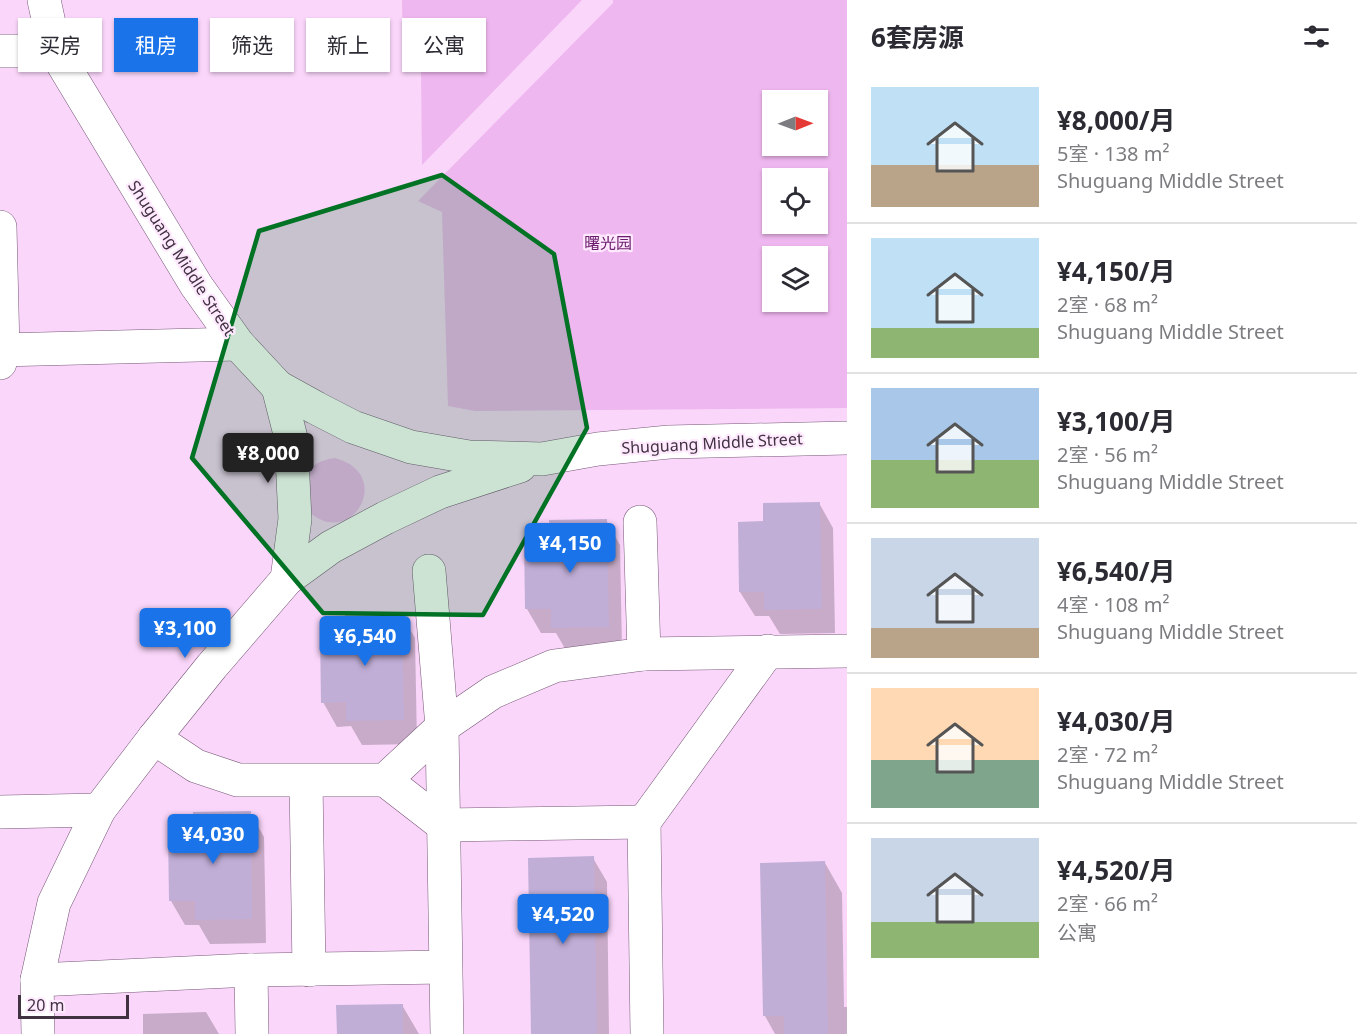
<!DOCTYPE html>
<html lang="zh">
<head>
<meta charset="utf-8">
<style>
  :root { --surface:#fff; --page:#f7f7f7; --text:#2b2b33; --muted:#7c7c81; --line:#e1e1e2; --accent:#1a73e8 }
  body { margin:0; font-family:"Noto Sans","Noto Sans SC",sans-serif; background:var(--page); color:var(--text); height:100vh; display:flex; flex-direction:column; font-size:22px; white-space:nowrap }
  * { box-sizing:border-box; margin:0 }
  p { font-size:20px; color:var(--muted) }
  .icon { flex:none; width:33px; height:33px; fill:none; stroke:currentColor; stroke-width:2; stroke-linecap:round; stroke-linejoin:round }
  .map { position:relative; flex:1; overflow:hidden }
  .sheet { display:flex; flex-direction:column; background:var(--surface); width:510px }
  .sheet>* { flex:none }
  .banner { position:absolute; left:18px; top:18px; width:570px; height:54px; display:flex; gap:12px }
  .needle { width:39px; rotate:89deg }
  .buttons { position:absolute; left:762px; top:90px; display:grid; gap:12px }
  .buttons a { display:grid; place-items:center; width:66px; height:66px; border-radius:0px; background:var(--surface); box-shadow:0 2px 4px #0004; font-size:30px }
  .scale { position:absolute; left:18px; bottom:15px; width:111px; box-sizing:border-box; padding-left:6px; border:3px solid #403240; border-top:0; font-size:16px; line-height:21px; white-space:nowrap; color:#403240; -webkit-text-stroke:4px #ffe9fe; paint-order:stroke }
  .price { position:absolute; translate:-50% -51px; padding:0 14px; border-radius:6px; background:var(--accent); color:#fff; font-size:20px; line-height:39px; filter:drop-shadow(0 2px 3px #0008) }
  .price::after { content:''; position:absolute; left:50%; top:36px; width:18px; height:14px; margin-left:-9px; background:inherit; clip-path:polygon(0 0,100% 0,50% 100%) }
  .price.selected { background:#222; color:#fff }
  ul { padding:0; list-style:none }
  li { display:flex; align-items:center; gap:18px; height:150px; padding:0 24px }
  li+li { border-top:2px solid var(--line) }
  li span { display:grid; place-items:center; flex:none; width:168px; height:120px; border-radius:0px; color:#555 }
  li>.icon { margin-inline-start:auto }
  span .icon { width:72px; height:72px; fill:#fffc; stroke-width:1 }
  li b { font-size:26px }
  h2 { display:flex; justify-content:space-between; align-items:center; height:72px; padding:0 24px; font-size:26px }
  .chip { padding:0 21px; border-radius:0px; background:var(--surface); box-shadow:0 2px 4px #0004; font-size:21px; line-height:54px }
  .chip.selected { background:var(--accent); color:#fff }
  main { display:flex; flex:1; min-height:0 }
  .map>svg:first-child { display:block }
  .green { fill:#efb7ef; fill-rule:evenodd }
  .shadow { fill:#0003 }
  .building { fill:#c1aed7 }
  .lines { fill:none; stroke-linecap:round; stroke-linejoin:round }
  .minor-casing { stroke:#775877; stroke-width:34 }
  .minor { stroke:#fff; stroke-width:33 }
  .marked { fill:#027224; fill-opacity:0.2; stroke:#027224; stroke-width:4.5; stroke-linejoin:round }
  .labels { text-anchor:middle; dominant-baseline:central; stroke-width:4.5; stroke-linejoin:round; paint-order:stroke }
  .park-label { font-size:16px; fill:#6a1b6d; stroke:#ffe9fe }
  .street-label { font-size:16px; fill:#403240; stroke:#ffe9fe }
</style>
</head>
<body>
<main>
<div class="map">
<svg width="847" height="1034" viewBox="0 0 847 1034">
  <rect width="100%" height="100%" fill="#fad6fa"/>
  <g class="green">
    <polygon points="402,0 582,0 422,165 421,70 403,70"/>
    <path d="M613 0H847V408L475 411 448 406 442 212 418 201 613 3ZM772 100H818V146H772ZM772 178H818V224H772ZM818 256V302H772V256Z"/>
    <path d="M335 458C395 474 352 550 309 512L306 473C315 463 322 460 335 458Z"/>
  </g>
  <g class="shadow">
    <polygon points="819,503 833,528 835,633 780,634 769,616 755,616 740,592"/>
    <polygon points="606,520 620,545 622,651 567,652 556,633 541,633 527,609"/>
    <polygon points="401,614 415,638 417,744 362,745 351,726 337,727 323,702"/>
    <polygon points="250,812 264,837 266,943 210,944 199,925 185,925 171,901 195,832"/>
    <polygon points="593,858 607,882 609,1034 533,1034"/>
    <polygon points="825,863 842,893 844,1007 847,1007 847,1034 775,1034 765,1016"/>
    <polygon points="402,1005 419,1034 339,1034"/>
    <polygon points="206,1012 219,1034 143,1034 143,1014"/>
  </g>
  <g class="building">
    <polygon points="820,502 822,609 764,610 764,592 739,592 738,522 763,521 763,503"/>
    <polygon points="607,519 609,627 551,628 551,609 525,609 524,539 550,539 549,520"/>
    <polygon points="402,612 404,720 346,721 346,702 321,703 320,633 345,632 345,613"/>
    <polygon points="251,811 252,919 195,920 195,901 169,901 168,831 193,831 193,812"/>
    <polygon points="594,856 597,1034 531,1034 528,858"/>
    <polygon points="825,861 828,1034 784,1034 784,1016 763,1016 760,863"/>
    <polygon points="403,1004 403,1034 337,1034 336,1005"/>
  </g>
  <g class="lines">
    <g class="minor-casing">
      <g id="minor">
        <polyline points="44,0 55,51 196,285 238,344 278,387 316,408 353,427 411,447 469,457 542,459 598,449 669,442 847,438"/>
        <polyline points="0,51 55,51"/>
        <polyline points="0,227 3,350 0,363"/>
        <polyline points="0,350 238,344"/>
        <polyline points="278,387 291,438 295,519 287,579"/>
        <polyline points="640,522 644,654"/>
        <polyline points="154,738 196,766 238,780 385,780 442,727 429,571"/>
        <polyline points="385,780 443,825 644,822 647,1034"/>
        <polyline points="306,781 309,970"/>
        <polyline points="0,812 99,810"/>
        <polyline points="644,822 768,651"/>
        <polyline points="251,970 252,1034"/>
        <polyline points="37,980 251,970 445,967"/>
        <polyline points="38,1034 37,980 54,903 99,810 154,738 212,666 287,579 331,547 385,518 440,492 520,466"/>
        <polyline points="447,1034 442,727 493,692 554,666 644,654 847,651"/>
      </g>
    </g>
    <use href="#minor" class="minor"/>
  </g>
  <path class="marked" d="M442 175 554 254 587 428 483 615 323 613 192 458 259 231Z"/>
  <g class="labels">
    <g class="park-label">
      <text x="608" y="243">曙光园</text>
    </g>
    <g class="street-label">
      <text transform="translate(182 258) rotate(57)">Shuguang Middle Street</text>
      <text transform="translate(712 443) rotate(-3)">Shuguang Middle Street</text>
    </g>
  </g>
</svg>
<div class="buttons">
<a><svg class="needle" viewBox="-14 -14 28 28"><path d="M0-13l5 13h-10z" fill="#e53935"/><path d="M0 13l5-13h-10z" fill="#7c7c81"/></svg></a>
<a><svg class="icon" aria-label="locate" viewBox="0 0 24 24"><circle cx="12" cy="12" r="6"/><path d="M12 2v4M12 18v4M2 12h4M18 12h4"/></svg></a>
<a><svg class="icon" aria-label="layers" viewBox="0 0 24 24"><path d="M12 4l9 5-9 5-9-5zM3 14l9 5 9-5"/></svg></a>
</div>
<div class="scale">20 m</div>
<b class="price selected" style="left:268px;top:484px">¥8,000</b>
<b class="price" style="left:570px;top:574px">¥4,150</b>
<b class="price" style="left:185px;top:659px">¥3,100</b>
<b class="price" style="left:365px;top:667px">¥6,540</b>
<b class="price" style="left:213px;top:865px">¥4,030</b>
<b class="price" style="left:563px;top:945px">¥4,520</b>
<div class="banner">
<a class="chip">买房</a>
<a class="chip selected">租房</a>
<a class="chip">筛选</a>
<a class="chip">新上</a>
<a class="chip">公寓</a>
</div>
</div>
<section class="sheet">
<h2>6套房源<svg class="icon" aria-label="filters" viewBox="0 0 24 24"><path d="M4 7h16M4 17h16"/><circle cx="9" cy="7" r="2"/><circle cx="15" cy="17" r="2"/></svg></h2>
<ul>
<li><span style="background:linear-gradient(#bfe0f5 65%,#b9a48a 0)"><svg class="icon" aria-label="home" viewBox="0 0 24 24"><path d="M3 11l9-7 9 7M6 9v11h12V9"/></svg></span><div><b>¥8,000/月</b><p>5室 · 138 m²</p><p>Shuguang Middle Street</p></div></li>
<li><span style="background:linear-gradient(#bfe0f5 75%,#8fb573 0)"><svg class="icon" aria-label="home" viewBox="0 0 24 24"><path d="M3 11l9-7 9 7M6 9v11h12V9"/></svg></span><div><b>¥4,150/月</b><p>2室 · 68 m²</p><p>Shuguang Middle Street</p></div></li>
<li><span style="background:linear-gradient(#a9c7e8 60%,#8fb573 0)"><svg class="icon" aria-label="home" viewBox="0 0 24 24"><path d="M3 11l9-7 9 7M6 9v11h12V9"/></svg></span><div><b>¥3,100/月</b><p>2室 · 56 m²</p><p>Shuguang Middle Street</p></div></li>
<li><span style="background:linear-gradient(#c9d6e8 75%,#b9a48a 0)"><svg class="icon" aria-label="home" viewBox="0 0 24 24"><path d="M3 11l9-7 9 7M6 9v11h12V9"/></svg></span><div><b>¥6,540/月</b><p>4室 · 108 m²</p><p>Shuguang Middle Street</p></div></li>
<li><span style="background:linear-gradient(#ffd9b3 60%,#7fa58c 0)"><svg class="icon" aria-label="home" viewBox="0 0 24 24"><path d="M3 11l9-7 9 7M6 9v11h12V9"/></svg></span><div><b>¥4,030/月</b><p>2室 · 72 m²</p><p>Shuguang Middle Street</p></div></li>
<li><span style="background:linear-gradient(#c9d6e8 70%,#8fb573 0)"><svg class="icon" aria-label="home" viewBox="0 0 24 24"><path d="M3 11l9-7 9 7M6 9v11h12V9"/></svg></span><div><b>¥4,520/月</b><p>2室 · 66 m²</p><p>公寓</p></div></li>
</ul>
</section>
</main>
</body>
</html>
